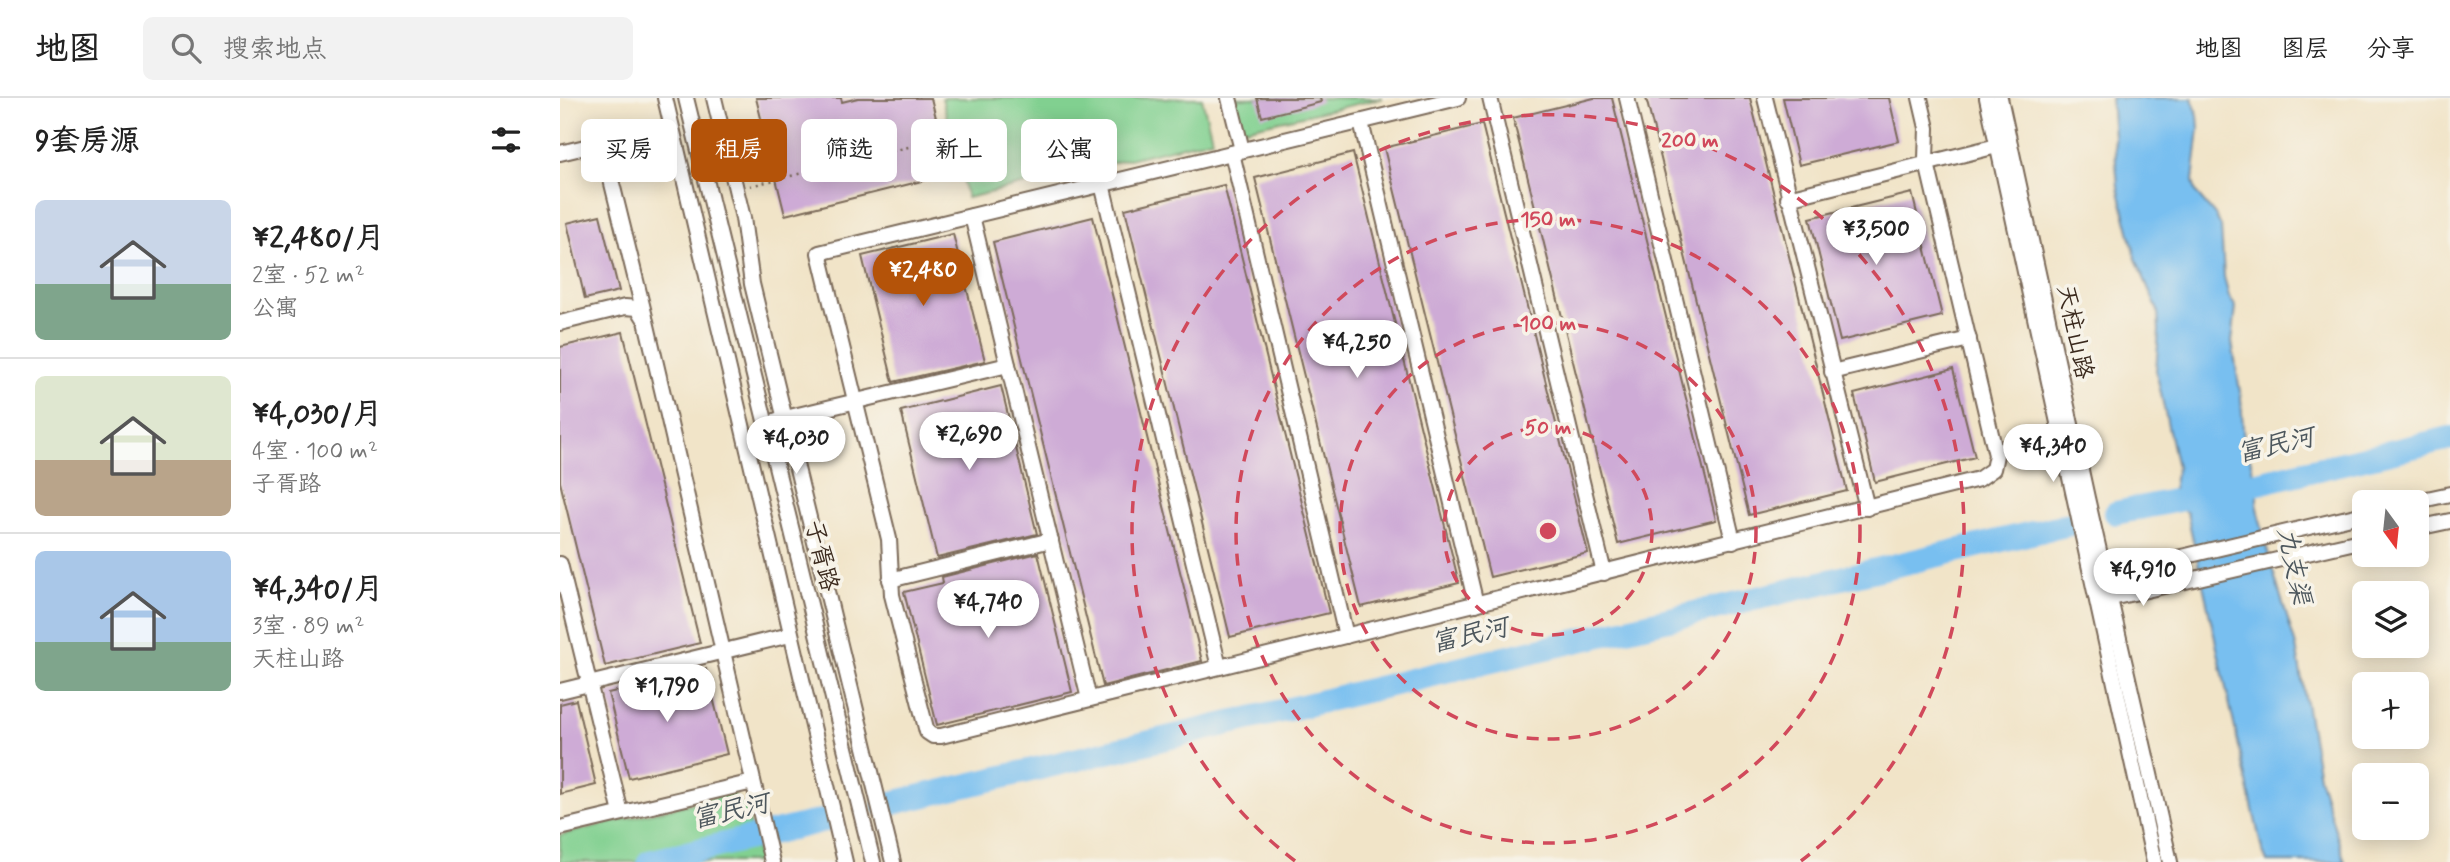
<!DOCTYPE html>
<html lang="zh">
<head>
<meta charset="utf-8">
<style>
  :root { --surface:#fff; --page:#f2f2f2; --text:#222; --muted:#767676; --line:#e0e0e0; --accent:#b45309 }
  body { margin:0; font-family:Mynerve,"LXGW WenKai TC",sans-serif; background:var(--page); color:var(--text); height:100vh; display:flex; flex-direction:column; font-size:26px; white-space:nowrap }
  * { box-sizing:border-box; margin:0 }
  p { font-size:23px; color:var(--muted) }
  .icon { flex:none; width:38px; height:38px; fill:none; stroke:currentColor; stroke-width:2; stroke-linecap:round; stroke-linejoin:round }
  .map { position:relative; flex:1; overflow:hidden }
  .side { display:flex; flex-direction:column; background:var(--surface); width:560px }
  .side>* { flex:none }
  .guide { position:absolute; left:21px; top:21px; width:665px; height:63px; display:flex; gap:14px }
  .needle { width:46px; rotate:165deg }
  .buttons { position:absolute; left:1792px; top:392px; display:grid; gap:14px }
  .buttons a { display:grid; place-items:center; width:77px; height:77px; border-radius:10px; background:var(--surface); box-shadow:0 4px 18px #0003; font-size:35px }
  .price { position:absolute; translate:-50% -60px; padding:0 16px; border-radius:24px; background:#fff; color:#222; font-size:23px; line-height:46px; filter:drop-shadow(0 2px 4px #0008) }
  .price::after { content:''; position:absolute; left:50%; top:42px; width:21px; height:16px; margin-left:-10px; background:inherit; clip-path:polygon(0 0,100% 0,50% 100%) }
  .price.selected { background:var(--accent); color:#fff }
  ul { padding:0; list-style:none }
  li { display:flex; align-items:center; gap:21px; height:175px; padding:0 35px }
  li+li { border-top:2px solid var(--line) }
  li span { display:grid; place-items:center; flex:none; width:196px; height:140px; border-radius:10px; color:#555 }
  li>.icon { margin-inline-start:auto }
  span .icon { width:84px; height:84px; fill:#fffc; stroke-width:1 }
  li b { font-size:30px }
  h2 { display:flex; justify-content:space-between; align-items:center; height:84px; padding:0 35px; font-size:30px }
  .pill { padding:0 24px; border-radius:10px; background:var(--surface); box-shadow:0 4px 18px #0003; font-size:24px; line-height:63px }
  .pill.selected { background:var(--accent); color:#fff }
  header { display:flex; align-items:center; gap:42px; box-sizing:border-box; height:98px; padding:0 35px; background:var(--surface); border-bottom:2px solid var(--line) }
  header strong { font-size:33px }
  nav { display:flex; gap:38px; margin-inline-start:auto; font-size:24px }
  .search { width:490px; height:63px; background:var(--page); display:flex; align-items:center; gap:18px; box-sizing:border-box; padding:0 24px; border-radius:10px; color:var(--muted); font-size:26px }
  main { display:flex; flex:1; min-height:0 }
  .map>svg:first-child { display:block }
  .green { fill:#81d090; stroke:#5e7d57; stroke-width:2 }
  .water { fill:#78bff0; stroke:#5a7487; stroke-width:2 }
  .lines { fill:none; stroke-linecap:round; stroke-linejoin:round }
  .river { stroke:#78bff0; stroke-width:24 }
  .building { fill:#ceabd6 }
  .minor-casing { stroke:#7b6b5a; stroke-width:18 }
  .path { stroke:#7b6b5a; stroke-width:2.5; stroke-dasharray:2 5; stroke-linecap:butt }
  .minor { stroke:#fff; stroke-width:14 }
  .ring { fill:none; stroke:#d1495b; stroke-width:3.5; stroke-dasharray:12 9 }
  .labels { text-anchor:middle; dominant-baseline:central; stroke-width:7; stroke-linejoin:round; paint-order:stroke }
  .street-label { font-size:24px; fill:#3b2a1e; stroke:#f7f3e8 }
  .water-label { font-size:26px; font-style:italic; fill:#4d575d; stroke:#f7f3e8 }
  .centre { fill:#d1495b; stroke:#f7f3e8; stroke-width:3.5 }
  .ring-label { font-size:21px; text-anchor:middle; font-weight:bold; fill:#d1495b; stroke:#f7f3e8; stroke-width:7; stroke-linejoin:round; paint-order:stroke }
</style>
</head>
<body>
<header>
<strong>地图</strong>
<div class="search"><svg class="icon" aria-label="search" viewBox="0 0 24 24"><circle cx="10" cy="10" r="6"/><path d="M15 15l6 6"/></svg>搜索地点</div>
<nav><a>地图</a><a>图层</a><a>分享</a></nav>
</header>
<main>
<section class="side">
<h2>9套房源<svg class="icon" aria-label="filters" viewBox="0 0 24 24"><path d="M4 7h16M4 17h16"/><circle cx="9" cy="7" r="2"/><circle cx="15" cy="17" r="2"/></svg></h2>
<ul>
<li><span style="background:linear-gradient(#c9d6e8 60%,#7fa58c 0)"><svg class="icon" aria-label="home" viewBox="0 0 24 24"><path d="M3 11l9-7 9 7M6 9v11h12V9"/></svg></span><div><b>¥2,480/月</b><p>2室 · 52 m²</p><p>公寓</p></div></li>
<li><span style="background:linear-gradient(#dfe7d0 60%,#b9a48a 0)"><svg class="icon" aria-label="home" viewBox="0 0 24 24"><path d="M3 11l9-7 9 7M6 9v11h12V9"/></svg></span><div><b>¥4,030/月</b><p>4室 · 100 m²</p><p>子胥路</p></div></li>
<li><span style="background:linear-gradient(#a9c7e8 65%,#7fa58c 0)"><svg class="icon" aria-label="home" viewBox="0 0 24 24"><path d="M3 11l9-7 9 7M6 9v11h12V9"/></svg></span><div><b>¥4,340/月</b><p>3室 · 89 m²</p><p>天柱山路</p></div></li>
</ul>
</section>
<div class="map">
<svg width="1890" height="764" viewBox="0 0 1890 764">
  <rect width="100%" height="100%" fill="#f7f3e8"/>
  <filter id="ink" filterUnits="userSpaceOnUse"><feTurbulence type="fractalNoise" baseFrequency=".0143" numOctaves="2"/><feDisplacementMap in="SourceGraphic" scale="14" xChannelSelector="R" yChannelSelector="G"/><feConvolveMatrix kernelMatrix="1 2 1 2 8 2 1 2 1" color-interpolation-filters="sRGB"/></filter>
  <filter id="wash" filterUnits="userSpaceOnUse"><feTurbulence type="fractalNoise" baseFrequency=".00686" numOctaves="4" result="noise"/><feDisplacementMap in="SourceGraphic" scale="28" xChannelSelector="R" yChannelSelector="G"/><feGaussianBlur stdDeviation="1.57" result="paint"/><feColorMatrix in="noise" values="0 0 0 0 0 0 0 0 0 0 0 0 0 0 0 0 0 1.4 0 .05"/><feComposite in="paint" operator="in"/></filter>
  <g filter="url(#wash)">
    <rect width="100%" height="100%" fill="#f1e4c8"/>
    <g class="green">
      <polygon points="382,0 642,0 652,41 407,100"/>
      <polygon points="672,0 823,0 680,32"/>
      <polygon points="173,695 187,713 199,764 0,764 0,737"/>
    </g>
    <polygon class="water" points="1551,0 1632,0 1638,18 1639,30 1633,83 1636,95 1655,117 1661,128 1664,179 1669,199 1676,209 1672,244 1681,300 1684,346 1691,363 1697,397 1697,410 1712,470 1736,548 1759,679 1785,764 1707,764 1702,752 1627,415 1611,403 1617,369 1596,273 1599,233 1598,213 1576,161 1558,89"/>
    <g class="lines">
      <g class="river">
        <polyline points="1556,415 1685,388 1890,340"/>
        <polyline points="324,707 1510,426"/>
        <polyline points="89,764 266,722"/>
      </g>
    </g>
    <g id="blocks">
      <g class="building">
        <polygon points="196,0 281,0 282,4 298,0 371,0 390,76 225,117"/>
        <polygon points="697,0 760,0 761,4 702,19"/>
        <polygon points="1034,0 1052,0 1156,422 1058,446 953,20"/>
        <polygon points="1086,0 1190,0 1287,393 1189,417"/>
        <polygon points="1223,0 1329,0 1339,43 1239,67"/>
        <polygon points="922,26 1028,455 930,479 824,50"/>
        <polygon points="793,55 899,485 801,509 695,80"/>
        <polygon points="664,87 769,515 670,539 565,111"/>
        <polygon points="1352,95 1382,218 1280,243 1250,120"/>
        <polygon points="40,117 59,193 25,201 7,125"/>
        <polygon points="533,119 642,563 543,588 433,144"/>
        <polygon points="393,136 425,263 333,284 302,158"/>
        <polygon points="63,234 140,545 45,568 0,384 0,249"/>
        <polygon points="1393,271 1415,359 1315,384 1294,296"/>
        <polygon points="441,288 477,436 377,460 341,313"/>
        <polygon points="478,455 512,594 377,627 344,494 383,485 382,479"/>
        <polygon points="146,571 167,656 69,680 48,595"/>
        <polygon points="16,602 36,687 0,696 0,606"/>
      </g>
    </g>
  </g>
  <g filter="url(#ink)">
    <use href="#blocks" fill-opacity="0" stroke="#7b6b5a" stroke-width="2"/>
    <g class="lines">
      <g class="minor-casing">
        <g id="minor">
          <polyline points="105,0 285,764"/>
          <polyline points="126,0 313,764"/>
          <polyline points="154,0 183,120 192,186 333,764"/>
          <polyline points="669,0 682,52"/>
          <polyline points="898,0 259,155 329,441 332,497 367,634 373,638 381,638 1419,381 1433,371 1436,357 1366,61 1367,30 1360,0"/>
          <polyline points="930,0 1044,475"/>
          <polyline points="1067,0 1173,443"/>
          <polyline points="1205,0 1307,410"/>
          <polyline points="1427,0 1594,764"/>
          <polyline points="1440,0 1527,400 1610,764"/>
          <polyline points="801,24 916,506"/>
          <polyline points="0,55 42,45 85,219"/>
          <polyline points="672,55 786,538"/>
          <polyline points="542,86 659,569"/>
          <polyline points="1228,100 1445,46"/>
          <polyline points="412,118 529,601"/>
          <polyline points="0,225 65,209 78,210 86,223 212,764"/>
          <polyline points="1272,274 1409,241"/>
          <polyline points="217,322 448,267"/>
          <polyline points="1853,404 1890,396"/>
          <polyline points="1857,430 1890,423"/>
          <polyline points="0,466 61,715"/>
          <polyline points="1537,479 1804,416"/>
          <polyline points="330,482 491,442"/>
          <polyline points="1543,502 1804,442"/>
          <polyline points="0,593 230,537"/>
          <polyline points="0,730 193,684"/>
        </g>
      </g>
      <polyline class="path" points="190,88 381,41"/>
      <use href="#minor" class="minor"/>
    </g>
  </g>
  <g class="ring">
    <circle cx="988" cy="433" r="104"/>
    <circle cx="988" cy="433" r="208"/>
    <circle cx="988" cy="433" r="312"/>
    <path d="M735 763A416 416 0 1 1 1241 763"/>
  </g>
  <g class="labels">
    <g class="street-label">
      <text transform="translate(1514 234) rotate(78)">天柱山路</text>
      <text transform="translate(261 458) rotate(76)">子胥路</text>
    </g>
    <g class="water-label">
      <text transform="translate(1716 348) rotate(-13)">富民河</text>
      <text transform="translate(1733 468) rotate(78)">九支渠</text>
      <text transform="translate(910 538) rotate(-13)">富民河</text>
      <text transform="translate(171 714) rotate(-13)">富民河</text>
    </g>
  </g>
  <circle cx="988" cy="433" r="10" class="centre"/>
  <g class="ring-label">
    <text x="1130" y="49">200 m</text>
    <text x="988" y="128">150 m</text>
    <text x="988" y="232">100 m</text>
    <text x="988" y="336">50 m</text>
  </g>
</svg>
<div class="buttons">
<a><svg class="needle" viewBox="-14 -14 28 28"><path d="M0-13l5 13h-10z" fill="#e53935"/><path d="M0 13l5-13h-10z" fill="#767676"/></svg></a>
<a><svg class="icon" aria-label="layers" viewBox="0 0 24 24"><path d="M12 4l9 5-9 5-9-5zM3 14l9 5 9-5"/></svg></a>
<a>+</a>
<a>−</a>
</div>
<b class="price" style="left:1316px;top:169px">¥3,500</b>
<b class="price selected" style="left:363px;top:210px">¥2,480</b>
<b class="price" style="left:797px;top:282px">¥4,250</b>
<b class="price" style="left:409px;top:374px">¥2,690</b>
<b class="price" style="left:236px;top:378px">¥4,030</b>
<b class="price" style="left:1493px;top:386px">¥4,340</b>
<b class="price" style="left:1583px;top:510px">¥4,910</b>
<b class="price" style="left:428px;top:542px">¥4,740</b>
<b class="price" style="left:107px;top:626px">¥1,790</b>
<div class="guide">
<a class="pill">买房</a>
<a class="pill selected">租房</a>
<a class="pill">筛选</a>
<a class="pill">新上</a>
<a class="pill">公寓</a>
</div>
</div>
</main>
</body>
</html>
